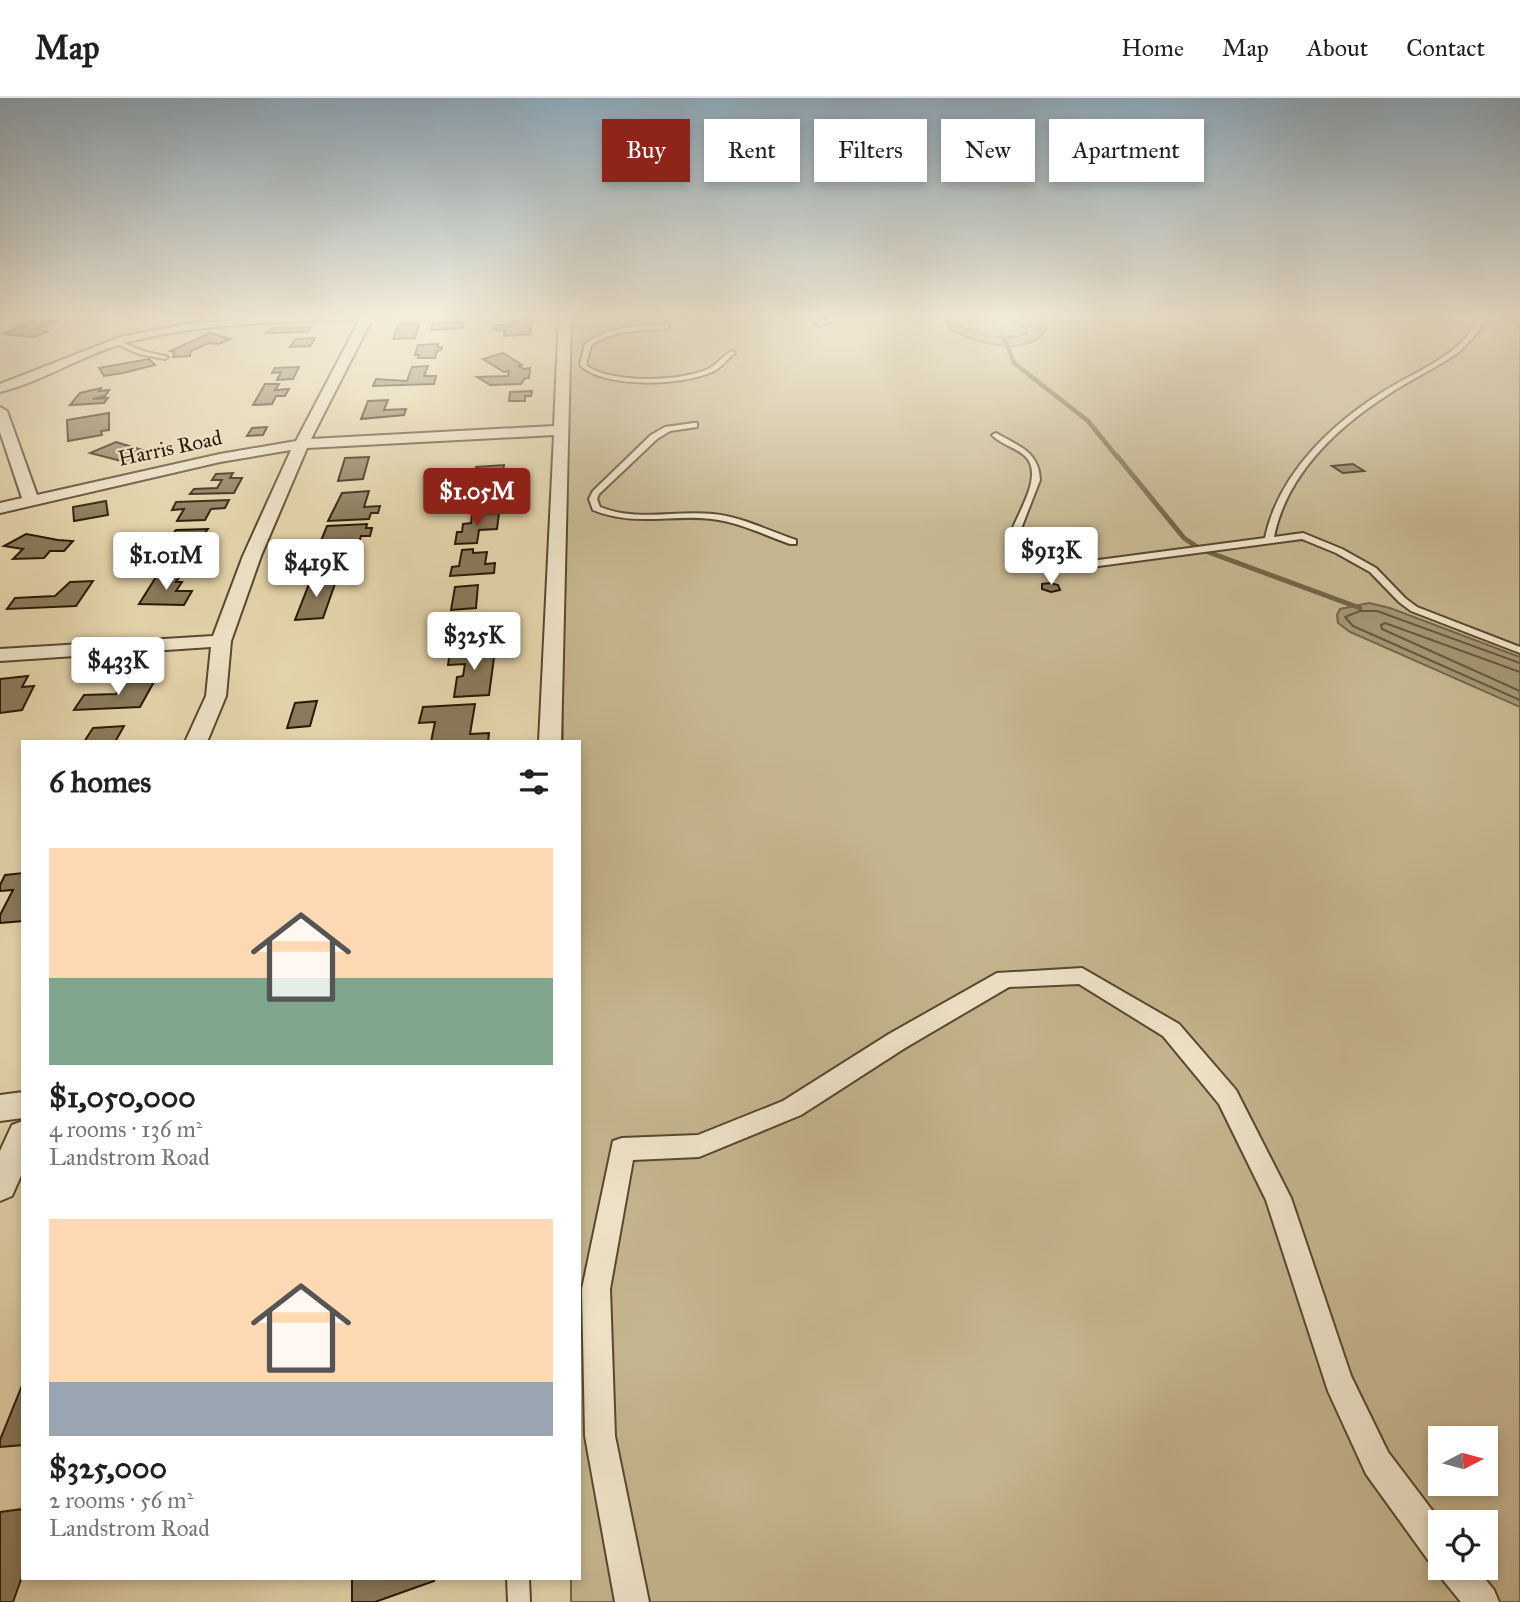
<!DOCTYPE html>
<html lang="en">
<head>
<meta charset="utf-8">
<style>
  :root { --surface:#fff; --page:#f6f6f6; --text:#202124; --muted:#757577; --line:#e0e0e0; --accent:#8f2418 }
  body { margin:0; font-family:"IM FELL Great Primer",serif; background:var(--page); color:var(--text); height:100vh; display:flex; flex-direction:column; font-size:26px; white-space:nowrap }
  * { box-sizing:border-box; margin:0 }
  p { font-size:23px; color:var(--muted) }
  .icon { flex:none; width:38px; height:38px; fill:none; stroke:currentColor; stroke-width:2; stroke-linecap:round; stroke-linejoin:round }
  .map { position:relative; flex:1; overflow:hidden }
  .panel { position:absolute; left:21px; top:642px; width:560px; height:840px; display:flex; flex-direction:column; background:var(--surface); border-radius:0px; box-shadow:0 4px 10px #0003 }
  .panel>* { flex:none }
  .guide { position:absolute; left:602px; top:21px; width:665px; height:63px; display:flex; gap:14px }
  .needle { width:46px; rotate:84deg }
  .fabs { position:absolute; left:1428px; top:1328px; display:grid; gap:14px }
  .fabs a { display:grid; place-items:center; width:70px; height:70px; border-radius:0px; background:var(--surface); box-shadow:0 4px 10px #0003; font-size:35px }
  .price { position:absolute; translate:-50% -60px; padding:0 16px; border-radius:7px; background:#fff; color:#222; font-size:23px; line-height:46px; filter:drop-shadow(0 2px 4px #0008) }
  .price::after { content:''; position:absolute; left:50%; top:42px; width:21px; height:16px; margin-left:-10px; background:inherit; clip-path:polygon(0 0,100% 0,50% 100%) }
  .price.on { background:var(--accent); color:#fff }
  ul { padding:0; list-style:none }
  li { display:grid; align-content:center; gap:14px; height:371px; padding:0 28px }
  li span { display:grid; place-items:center; height:217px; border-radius:0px; color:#555 }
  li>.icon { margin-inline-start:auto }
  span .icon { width:126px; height:126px; fill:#fffc; stroke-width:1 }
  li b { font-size:30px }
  h2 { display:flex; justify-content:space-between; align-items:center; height:84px; padding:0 28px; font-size:30px }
  .tag { padding:0 24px; border-radius:0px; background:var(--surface); box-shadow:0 4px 10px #0003; font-size:24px; line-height:63px }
  .tag.on { background:var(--accent); color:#fff }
  header { display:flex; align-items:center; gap:42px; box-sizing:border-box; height:98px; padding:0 35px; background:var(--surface); border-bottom:2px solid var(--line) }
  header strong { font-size:33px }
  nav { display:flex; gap:38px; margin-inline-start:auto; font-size:24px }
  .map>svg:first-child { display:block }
  .green { fill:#c6b690; stroke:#77684a; stroke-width:2; fill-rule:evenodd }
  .water { fill:#a59674; stroke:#736448; stroke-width:2 }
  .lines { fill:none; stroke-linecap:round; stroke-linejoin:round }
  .shore { stroke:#66583c; stroke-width:2 }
  .stream-far1 { stroke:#736448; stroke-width:4.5 }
  .stream { stroke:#736448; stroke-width:5 }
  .building { fill:#8b7b5c; stroke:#281905; stroke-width:2 }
  .service-casing { stroke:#58482f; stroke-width:4 }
  .pedestrian-casing { stroke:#58482f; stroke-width:4 }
  .minor-casing { stroke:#58482f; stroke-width:4 }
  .service { fill:#efe4ca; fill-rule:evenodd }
  .pedestrian { fill:#efe4ca; fill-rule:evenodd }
  .minor { fill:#efe4ca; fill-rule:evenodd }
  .labels { text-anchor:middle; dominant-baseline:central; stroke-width:5; stroke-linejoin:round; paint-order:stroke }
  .far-street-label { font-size:21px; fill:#281905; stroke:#efe4ca }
</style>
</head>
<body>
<header>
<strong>Map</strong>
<nav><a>Home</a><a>Map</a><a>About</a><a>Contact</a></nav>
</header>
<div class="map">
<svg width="1520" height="1504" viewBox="0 0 1520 1504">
  <rect width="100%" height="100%" fill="#e6d6ad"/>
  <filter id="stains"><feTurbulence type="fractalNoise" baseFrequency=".00286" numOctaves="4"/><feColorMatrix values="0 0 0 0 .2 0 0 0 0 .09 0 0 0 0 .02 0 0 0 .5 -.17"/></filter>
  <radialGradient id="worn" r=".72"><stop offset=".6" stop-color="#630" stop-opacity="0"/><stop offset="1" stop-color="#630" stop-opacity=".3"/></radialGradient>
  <path class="green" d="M569 217H1520V1504H571V1481L579 1480V644H563L558 404ZM1440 1340H1486V1386H1440ZM1440 1424H1486V1470H1440Z"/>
  <g class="water">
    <path d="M948 217H1014L1047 230C1028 261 979 245 953 233L948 228Z"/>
    <polygon points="1369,505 1390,510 1520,559 1520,609 1350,534 1338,525 1337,517 1340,511"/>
  </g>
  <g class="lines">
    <g class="shore">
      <path d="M953 217 957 227C980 237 1002 245 1027 235V230L1013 224 1011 217"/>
      <polyline points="1520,565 1377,513 1360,513 1345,519 1353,528 1520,602"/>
      <polyline points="1520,574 1385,525 1381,527 1382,531 1520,593"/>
    </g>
    <polyline class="stream-far1" points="1003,238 1014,265 1088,323 1118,360"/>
    <polyline class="stream" points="1117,358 1184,440 1200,451 1360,510"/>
  </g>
  <g class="building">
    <polygon points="532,218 530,236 504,238 505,233 494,231 495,227 513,226 513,219"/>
    <polygon points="37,222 58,224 33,231 49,233 34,239 2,236"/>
    <polygon points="464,224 463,230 431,232 433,225"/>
    <polygon points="419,225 415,240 393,241 399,226"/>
    <polygon points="311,229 307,234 266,235 273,230"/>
    <polygon points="210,235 230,241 219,246 209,245 191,253 190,258 173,259 174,254 170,253"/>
    <polygon points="315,240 310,248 290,249 296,241"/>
    <polygon points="438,246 437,249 442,249 441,252 437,253 435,260 418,260 419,257 415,257 418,247"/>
    <polygon points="503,255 522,267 519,268 524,271 530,270 529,280 525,280 521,286 490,287 477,279 508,278 509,273 504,274 483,261"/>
    <polygon points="149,261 155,267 123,275 104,278 99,270"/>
    <polygon points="428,268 424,278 436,278 434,286 373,288 376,281 407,283 412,269"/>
    <polygon points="299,269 293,281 277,282 281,274 272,275 275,270"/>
    <polygon points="265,286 279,286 275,292 289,291 285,298 276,298 272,306 253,307"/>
    <polygon points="101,290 99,293 109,292 105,298 93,301 108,300 104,305 70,307 80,295"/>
    <polygon points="532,293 531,298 525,298 525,303 509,303 510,294"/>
    <polygon points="388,302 384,312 406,311 404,317 361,321 368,303"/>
    <polygon points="109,315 109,332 101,333 102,337 68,343 67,322"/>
    <polygon points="267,329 263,337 247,338 252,330"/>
    <polygon points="116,344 152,355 129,365 90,355"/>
    <polygon points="369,359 363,381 338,383 345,360"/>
    <polygon points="1353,366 1364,373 1343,375 1332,368"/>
    <polygon points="504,367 503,375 497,375 495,390 462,392 465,375 475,374 476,369"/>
    <polygon points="233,375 230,380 242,380 234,395 190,396 194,391 217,390 222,382 212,382 216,376"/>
    <polygon points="369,393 364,409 380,408 378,415 371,415 369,421 328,423 342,395"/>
    <polygon points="229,402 225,410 211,411 205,422 177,423 184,411 172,412 176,404"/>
    <polygon points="106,403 108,417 74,423 73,409"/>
    <polygon points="499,415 497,431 479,432 477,445 455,446 457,434 462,434 463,426 471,425 472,416"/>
    <polygon points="367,426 366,430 372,430 370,438 361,438 356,454 324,456 326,450 318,450 327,428"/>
    <polygon points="208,431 191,454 171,455 179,445 166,445 176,432"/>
    <polygon points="26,436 58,442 73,443 64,453 50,453 44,460 13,461 23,451 4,448"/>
    <polygon points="473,451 473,455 487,454 485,466 495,465 494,475 450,478 452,469 459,468 462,452"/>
    <polygon points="180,478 176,484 182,484 176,493 192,493 184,507 139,506 156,479"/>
    <polygon points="337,480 323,520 295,522 311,481"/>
    <polygon points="93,483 76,508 7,511 15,500 55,498 70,484"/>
    <polygon points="1050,485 1058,487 1060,492 1051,494 1042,491 1042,486"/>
    <polygon points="478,487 476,510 451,512 455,489"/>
    <polygon points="486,518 481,543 452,544 458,519"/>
    <polygon points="495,552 489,597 454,599 457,579 463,578 465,566 448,567 450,554"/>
    <polygon points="28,578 22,589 34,588 22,612 0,615 0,581"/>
    <polygon points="155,582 140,609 74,612 84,597 116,596 123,584"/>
    <polygon points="317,603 310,628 287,630 295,605"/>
    <polygon points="475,606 470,636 489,635 488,644 431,644 435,624 419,625 423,609"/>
    <polygon points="124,628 115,644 84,644 93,630"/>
    <polygon points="23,775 23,823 0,825 0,817 13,792 0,793 0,787 5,777"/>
    <polygon points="23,1285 23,1347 0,1349 0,1342"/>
    <polygon points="23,1411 23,1476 13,1504 0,1504 0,1414"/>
    <polygon points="352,1480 434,1480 434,1483 375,1504 352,1504"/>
  </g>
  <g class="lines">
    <g class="service-casing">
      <g id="service">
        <polygon points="830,217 836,217 832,223 818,228 815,226 828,221"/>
        <path d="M1480 217H1486C1480 233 1471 243 1459 254 1436 270 1412 281 1389 296 1337 329 1286 377 1274 439L1303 435 1342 451 1376 470 1405 500 1417 509 1520 549V555L1411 513 1399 504 1370 474 1336 455 1302 441 1091 469 1038 467 1019 457 1009 441C1014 419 1046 378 1025 358 1015 349 1002 347 992 337L996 335C1018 348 1039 353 1040 382L1017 441 1025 453 1043 462 1091 463 1265 440C1279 373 1337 320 1396 286 1428 268 1465 253 1480 217Z"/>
        <path d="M669 228 667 231C640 232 614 232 591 247L586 267C609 286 684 284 710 270 719 265 723 257 732 253L735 255C728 260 722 269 714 273 684 288 604 291 580 267L585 246C607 229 642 226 669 228Z"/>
        <polygon points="116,242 143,253 168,259 165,261 139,256 114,245"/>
        <path d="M694 325H697V329L670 333 657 341 599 396 597 401 600 409C637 424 674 412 713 416 742 419 769 433 796 442V446H790C764 437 739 424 712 421 670 416 635 429 593 412L589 401 593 393 651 337 665 329Z"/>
        <polygon points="507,1480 529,1480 530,1504 508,1504"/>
      </g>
    </g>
    <g class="pedestrian-casing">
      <polygon id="pedestrian" points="1082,870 1179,926 1236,992 1291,1100 1351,1278 1388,1354 1441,1424 1440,1470 1476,1470 1494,1492 1499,1504 1461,1504 1443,1482 1439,1470 1440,1466 1428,1462 1366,1376 1328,1293 1266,1102 1219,1006 1163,938 1079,886 1009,889 905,950 801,1017 699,1059 633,1062 610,1191 615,1338 649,1504 615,1504 585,1338 582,1191 613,1043 622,1040 698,1037 783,1003 889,936 997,875"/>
    </g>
    <g class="minor-casing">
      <g id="minor">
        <path d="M289 217H398L392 220 372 221 311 341 554 328 559 217H571L561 644H539L554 337 307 350 261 458 231 543 226 598 207 644H185L206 598 211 549 0 563V551L213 538 243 458 291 352 220 364 0 415V405L22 400 0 334V309L7 313 37 397 220 356 296 343 360 221C282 224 201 225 125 245 82 257 44 283 0 294V286L120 239 187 226Z"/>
        <polygon points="23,994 23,1020 0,1023 0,997"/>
        <polygon points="23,1023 23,1073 12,1098 0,1103 0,1053 12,1027"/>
      </g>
    </g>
    <use href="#service" class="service"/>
    <use href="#pedestrian" class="pedestrian"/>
    <use href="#minor" class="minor"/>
  </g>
  <linearGradient id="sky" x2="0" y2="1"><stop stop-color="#8da8ba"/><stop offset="0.51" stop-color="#f4edda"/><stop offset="1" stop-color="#f4edda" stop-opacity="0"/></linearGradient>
  <rect width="1520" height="427" fill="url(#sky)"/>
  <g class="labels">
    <g class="far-street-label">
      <text transform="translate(170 350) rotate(-12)">Harris Road</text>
    </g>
  </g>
  <rect width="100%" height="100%" filter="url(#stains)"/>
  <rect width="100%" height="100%" fill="url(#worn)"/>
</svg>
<div class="fabs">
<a><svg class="needle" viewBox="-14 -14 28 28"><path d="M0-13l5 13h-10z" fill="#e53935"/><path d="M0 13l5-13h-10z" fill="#757577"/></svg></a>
<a><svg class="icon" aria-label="locate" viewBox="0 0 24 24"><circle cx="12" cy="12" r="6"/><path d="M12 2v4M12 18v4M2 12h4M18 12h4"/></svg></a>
</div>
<b class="price on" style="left:477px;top:430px">$1.05M</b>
<b class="price" style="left:1051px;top:489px">$913K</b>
<b class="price" style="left:166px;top:494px">$1.01M</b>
<b class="price" style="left:316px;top:501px">$419K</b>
<b class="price" style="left:474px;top:574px">$325K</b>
<b class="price" style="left:118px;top:599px">$433K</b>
<div class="guide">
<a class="tag on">Buy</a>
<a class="tag">Rent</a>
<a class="tag">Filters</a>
<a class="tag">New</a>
<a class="tag">Apartment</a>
</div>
<section class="panel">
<h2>6 homes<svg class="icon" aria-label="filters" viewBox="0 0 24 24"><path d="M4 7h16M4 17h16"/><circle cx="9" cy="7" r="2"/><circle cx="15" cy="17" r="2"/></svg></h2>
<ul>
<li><span style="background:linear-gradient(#ffd9b3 60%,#7fa58c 0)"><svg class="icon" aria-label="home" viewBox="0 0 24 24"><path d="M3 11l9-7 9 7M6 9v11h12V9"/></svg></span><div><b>$1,050,000</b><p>4 rooms · 136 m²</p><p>Landstrom Road</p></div></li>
<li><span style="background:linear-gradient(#ffd9b3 75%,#9aa5b1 0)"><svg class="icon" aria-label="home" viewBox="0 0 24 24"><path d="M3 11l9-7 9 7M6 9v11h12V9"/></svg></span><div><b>$325,000</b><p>2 rooms · 56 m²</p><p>Landstrom Road</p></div></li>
</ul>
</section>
</div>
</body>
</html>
